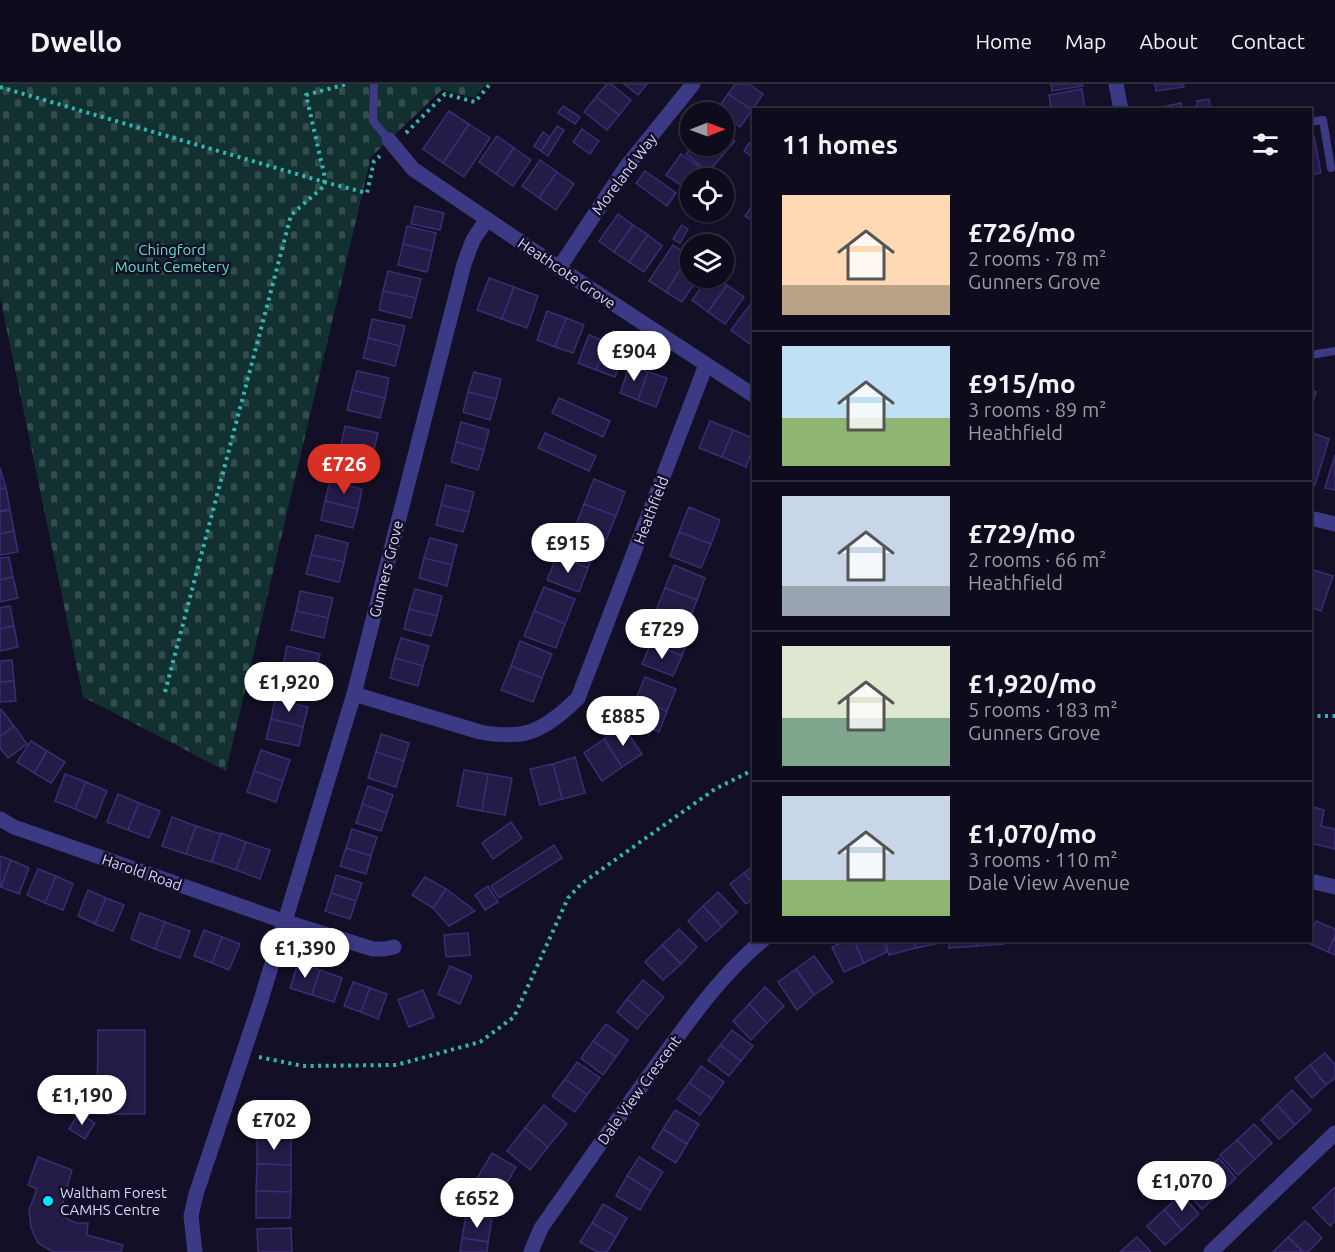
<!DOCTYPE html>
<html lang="en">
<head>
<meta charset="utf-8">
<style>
  :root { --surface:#0e0b1c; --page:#1c1929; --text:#f1f3f6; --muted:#9b9ba3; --line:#2e2b3b; --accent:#d93025 }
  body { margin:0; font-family:Ubuntu,sans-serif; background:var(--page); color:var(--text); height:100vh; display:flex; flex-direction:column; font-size:22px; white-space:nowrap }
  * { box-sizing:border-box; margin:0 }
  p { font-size:20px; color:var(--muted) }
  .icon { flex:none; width:33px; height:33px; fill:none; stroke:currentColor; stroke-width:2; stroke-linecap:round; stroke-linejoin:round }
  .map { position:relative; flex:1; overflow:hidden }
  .sheet { position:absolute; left:752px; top:24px; width:560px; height:834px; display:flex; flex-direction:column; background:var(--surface); border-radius:0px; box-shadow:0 2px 4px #0004,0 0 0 2px var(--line) }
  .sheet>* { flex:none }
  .needle { width:39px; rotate:89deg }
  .tools { position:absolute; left:680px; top:18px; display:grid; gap:12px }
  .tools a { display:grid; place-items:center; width:54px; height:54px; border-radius:50%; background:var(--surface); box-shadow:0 2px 4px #0004,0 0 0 2px var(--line); font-size:30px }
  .price { position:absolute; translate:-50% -51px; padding:0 14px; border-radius:21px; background:#fff; color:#222; font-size:20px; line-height:39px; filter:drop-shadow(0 2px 3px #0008) }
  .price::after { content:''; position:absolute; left:50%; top:36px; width:18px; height:14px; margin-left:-9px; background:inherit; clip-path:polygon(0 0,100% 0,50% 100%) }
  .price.current { background:var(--accent); color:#fff }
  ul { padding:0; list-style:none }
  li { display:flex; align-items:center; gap:18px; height:150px; padding:0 30px }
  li+li { border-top:2px solid var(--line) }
  li span { display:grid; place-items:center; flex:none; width:168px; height:120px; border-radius:0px; color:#555 }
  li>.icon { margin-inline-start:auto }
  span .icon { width:72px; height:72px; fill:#fffc; stroke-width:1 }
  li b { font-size:26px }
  h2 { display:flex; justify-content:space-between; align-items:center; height:72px; padding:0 30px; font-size:26px }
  header { display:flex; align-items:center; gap:36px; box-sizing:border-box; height:84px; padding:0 30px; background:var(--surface); border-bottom:2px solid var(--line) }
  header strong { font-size:28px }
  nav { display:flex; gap:33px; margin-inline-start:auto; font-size:21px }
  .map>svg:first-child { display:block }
  .cemetery { fill:url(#cemetery-stones) }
  .building { fill:#241b47; stroke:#3b2d73; stroke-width:1.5 }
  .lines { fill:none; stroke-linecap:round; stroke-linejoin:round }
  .path { stroke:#2fb8b0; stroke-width:4; stroke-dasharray:3 4.5; stroke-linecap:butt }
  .service { stroke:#3d3a85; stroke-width:8 }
  .minor { stroke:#3d3a85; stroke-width:15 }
  .poi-dot { fill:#00e5ff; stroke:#130f26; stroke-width:2 }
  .labels { text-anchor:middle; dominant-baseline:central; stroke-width:5; stroke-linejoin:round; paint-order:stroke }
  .street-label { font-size:15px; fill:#d9d4ff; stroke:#130f26 }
  .park-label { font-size:15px; fill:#5fe0c0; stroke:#130f26 }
  .poi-label { font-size:15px; fill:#d9d4ff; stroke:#130f26; text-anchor:start }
</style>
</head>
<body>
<header>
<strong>Dwello</strong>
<nav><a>Home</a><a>Map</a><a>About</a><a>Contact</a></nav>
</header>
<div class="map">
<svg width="1335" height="1168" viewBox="0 0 1335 1168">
  <defs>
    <pattern id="cemetery-stones" width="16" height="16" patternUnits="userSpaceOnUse" patternTransform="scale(1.5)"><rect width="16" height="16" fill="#12302f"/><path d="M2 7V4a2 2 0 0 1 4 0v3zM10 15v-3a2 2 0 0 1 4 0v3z" fill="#344d4e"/></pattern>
  </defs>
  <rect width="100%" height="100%" fill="#130f26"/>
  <polygon class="cemetery" points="0,0 486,0 474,14 442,6 371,73 226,687 83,613 0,213"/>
  <g class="building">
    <polygon points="607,0 611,0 631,16 619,31 596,13"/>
    <polygon points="624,0 647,0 638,11"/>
    <polygon points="735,0 749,0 763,10 752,26 728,10"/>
    <polygon points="1051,0 1082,0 1083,2 1052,7"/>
    <polygon points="1155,0 1183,0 1184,3 1156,7"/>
    <polygon points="1082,5 1085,26 1051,26 1049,11"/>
    <polygon points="728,10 752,26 740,43 723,31 723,28 716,27"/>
    <polygon points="596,13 619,31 607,46 584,28"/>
    <polygon points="1209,15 1211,26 1158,26 1157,24 1181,19 1182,25 1197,22 1197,17"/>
    <polygon points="563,22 580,33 575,40 558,29"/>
    <polygon points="449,27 469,40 443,79 423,65"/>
    <polygon points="469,40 490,54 464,93 443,79"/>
    <polygon points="557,42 564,46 548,72 541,67"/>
    <polygon points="1310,42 1312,42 1321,89 1310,91"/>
    <polygon points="582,45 599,57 590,70 573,58"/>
    <polygon points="723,47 735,57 722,72 709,62 723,62"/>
    <polygon points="543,48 550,53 541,67 534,62"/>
    <polygon points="497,52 514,64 496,90 479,78"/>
    <polygon points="749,59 753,61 753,73 744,67"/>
    <polygon points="693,62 709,62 722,72 708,88 686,70"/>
    <polygon points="514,64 531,76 513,102 496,90"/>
    <polygon points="681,70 711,91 709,94 690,94 690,107 666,91"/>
    <polygon points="540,76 557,88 539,114 522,102"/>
    <polygon points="645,87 676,109 667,122 636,99"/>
    <polygon points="557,88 574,100 556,126 539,114"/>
    <polygon points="415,122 444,129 440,146 411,140"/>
    <polygon points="751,123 753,124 753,137 745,132"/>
    <polygon points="618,130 633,141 614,168 599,157"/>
    <polygon points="633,141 648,151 629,178 614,168"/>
    <polygon points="682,141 688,145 680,159 673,155"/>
    <polygon points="407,142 436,149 432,167 403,160"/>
    <polygon points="648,151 662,162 644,188 629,178"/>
    <polygon points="719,151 726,156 723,161 713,160"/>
    <polygon points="403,160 432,167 427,188 398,181"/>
    <polygon points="673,161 689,172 666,208 649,197"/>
    <polygon points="689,172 690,194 698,194 682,218 666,208"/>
    <polygon points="388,187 421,195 416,214 383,207"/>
    <polygon points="489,194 514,203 502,235 477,226"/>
    <polygon points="708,194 717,194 727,201 708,228 692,216"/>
    <polygon points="727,201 744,213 725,240 708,228"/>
    <polygon points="514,203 538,212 527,244 502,235"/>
    <polygon points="383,207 416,214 411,234 379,226"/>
    <polygon points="753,217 753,257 750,260 731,246"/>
    <polygon points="547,227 566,234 555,263 537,256"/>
    <polygon points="566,234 584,241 573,269 555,263"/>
    <polygon points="372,235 405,242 400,262 368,254"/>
    <polygon points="589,251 607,258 596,286 578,279"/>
    <polygon points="368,254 400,262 395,282 363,274"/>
    <polygon points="607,258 625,265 615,293 596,286"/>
    <polygon points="630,281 648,288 638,316 620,309"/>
    <polygon points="357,287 389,294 385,314 352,306"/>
    <polygon points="474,288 501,295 496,315 468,308"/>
    <polygon points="648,288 667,294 656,323 638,316"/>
    <polygon points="352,306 385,314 380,334 347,326"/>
    <polygon points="1310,306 1316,308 1311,324 1310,324"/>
    <polygon points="468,308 496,315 490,336 463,328"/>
    <polygon points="559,314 610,337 603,353 552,329"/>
    <polygon points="710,337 733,346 722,373 699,364"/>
    <polygon points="461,338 489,346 484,366 456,358"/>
    <polygon points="345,342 378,349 373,369 341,361"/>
    <polygon points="733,346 753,354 753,363 746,383 722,373"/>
    <polygon points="1310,348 1329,355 1315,401 1310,399"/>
    <polygon points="545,349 596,372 589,387 538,364"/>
    <polygon points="456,358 484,366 478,386 451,378"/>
    <polygon points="341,361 373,369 368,389 336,381"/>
    <polygon points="1335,371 1335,406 1325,404"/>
    <polygon points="0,384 6,404 0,405"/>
    <polygon points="594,395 625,408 616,432 584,420"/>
    <polygon points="330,397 362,405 358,425 325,417"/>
    <polygon points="446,401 474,408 469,428 441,421"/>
    <polygon points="6,404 10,425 0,427 0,405"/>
    <polygon points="325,417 358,425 353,444 321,436"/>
    <polygon points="584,420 616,432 606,456 575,444"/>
    <polygon points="441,421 469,428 463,448 436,441"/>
    <polygon points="689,423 720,436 711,460 679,448"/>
    <polygon points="10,426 14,447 0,450 0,428"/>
    <polygon points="14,447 18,468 0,471 0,450"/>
    <polygon points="566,447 598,460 588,484 557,472"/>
    <polygon points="679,448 711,460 701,484 670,472"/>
    <polygon points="316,451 348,459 344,478 311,471"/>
    <polygon points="430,454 457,461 452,481 424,474"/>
    <polygon points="311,471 344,478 339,498 306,490"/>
    <polygon points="557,472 588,484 579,508 547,496"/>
    <polygon points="9,473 13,493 0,496 0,474"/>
    <polygon points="424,474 452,481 447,502 419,494"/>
    <polygon points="674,481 705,494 697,516 665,504"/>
    <polygon points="1313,486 1333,492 1321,527 1310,523 1310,496"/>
    <polygon points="13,493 18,514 0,518 0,496"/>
    <polygon points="544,503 575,515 565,540 534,527"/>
    <polygon points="665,504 697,516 689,537 657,524"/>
    <polygon points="415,505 442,512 437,532 409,525"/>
    <polygon points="300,507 333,514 328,534 296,527"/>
    <polygon points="10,522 14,542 0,545 0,524"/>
    <polygon points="409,525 437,532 431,552 404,545"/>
    <polygon points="296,527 328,534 324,554 291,546"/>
    <polygon points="534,527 565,540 556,564 524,552"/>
    <polygon points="659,537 691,549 682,572 651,559"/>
    <polygon points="14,542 18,563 0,567 0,545"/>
    <polygon points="401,554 429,562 423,582 395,574"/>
    <polygon points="520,557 552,570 542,594 511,582"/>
    <polygon points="651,559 682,572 673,592 642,580"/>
    <polygon points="287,562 320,570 315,589 283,582"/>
    <polygon points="395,574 423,582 418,602 390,594"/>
    <polygon points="12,576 14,597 0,598 0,577"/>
    <polygon points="283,582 315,589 311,609 278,601"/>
    <polygon points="511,582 542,594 533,618 501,606"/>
    <polygon points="645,593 676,605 667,627 636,615"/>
    <polygon points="14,597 16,617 0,618 0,598"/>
    <polygon points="275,615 308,623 303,643 271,635"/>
    <polygon points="636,615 667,627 659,648 628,636"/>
    <polygon points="1,625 14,642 0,653 0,626"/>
    <polygon points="271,635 303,643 299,662 266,655"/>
    <polygon points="14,642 27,660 8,674 0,664 0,653"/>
    <polygon points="623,642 642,670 622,683 604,655"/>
    <polygon points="381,650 409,659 404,677 376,668"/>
    <polygon points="604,655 622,683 602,697 584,669"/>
    <polygon points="31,657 47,667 34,689 17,678"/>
    <polygon points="261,666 290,676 283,697 254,687"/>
    <polygon points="47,667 65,678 51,699 34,689"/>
    <polygon points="376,668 404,677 396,703 368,694"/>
    <polygon points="575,673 585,709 562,715 553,680"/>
    <polygon points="553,680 562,715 540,721 530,685"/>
    <polygon points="464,686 488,690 482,727 457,722"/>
    <polygon points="254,687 283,697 276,718 247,708"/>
    <polygon points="65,690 86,698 75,725 55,717"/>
    <polygon points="488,690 512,694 505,731 482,727"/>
    <polygon points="86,698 107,707 96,734 75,725"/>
    <polygon points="368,702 393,711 387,729 362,720"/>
    <polygon points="118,710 139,719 128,746 107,738"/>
    <polygon points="139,719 160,727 149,754 128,746"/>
    <polygon points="362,720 387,729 381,747 356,739"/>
    <polygon points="1313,723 1324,726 1321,742 1335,745 1335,765 1310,759 1310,737"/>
    <polygon points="172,733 196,742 186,770 162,762"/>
    <polygon points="511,738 522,754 493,775 482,759"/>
    <polygon points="196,742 221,750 211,778 186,770"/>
    <polygon points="352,745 377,753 371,772 346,764"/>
    <polygon points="221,749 246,758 236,786 212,778"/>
    <polygon points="246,758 270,766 260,795 236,786"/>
    <polygon points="554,761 562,774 499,814 491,802"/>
    <polygon points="346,764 371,772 366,790 340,782"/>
    <polygon points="0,772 11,776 1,803 0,802"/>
    <polygon points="11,776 29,784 19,810 1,803"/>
    <polygon points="753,782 753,800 744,789"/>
    <polygon points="38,785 56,792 45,819 27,811"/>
    <polygon points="744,789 753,800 753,815 746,820 730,800"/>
    <polygon points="336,791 362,799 356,817 331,809"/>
    <polygon points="56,792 73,800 63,826 45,819"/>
    <polygon points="425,793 446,805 433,824 412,811"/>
    <polygon points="488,802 498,818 485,826 475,811"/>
    <polygon points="446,805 475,827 449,842 433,824"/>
    <polygon points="88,806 106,814 95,840 78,832"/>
    <polygon points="718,808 737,828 722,843 703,822"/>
    <polygon points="331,809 356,817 350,835 325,827"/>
    <polygon points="106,814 124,821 113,847 95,840"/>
    <polygon points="703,822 722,843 706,857 688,837"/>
    <polygon points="140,829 165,838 155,865 131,855"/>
    <polygon points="1316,837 1335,845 1335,852 1328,868 1306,858 1310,856 1310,851"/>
    <polygon points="165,838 190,847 180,874 155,865"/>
    <polygon points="679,845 697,863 681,880 662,861"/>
    <polygon points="204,846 222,853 212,879 194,872"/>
    <polygon points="468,849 470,871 446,873 444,851"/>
    <polygon points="1335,852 1335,871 1328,868"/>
    <polygon points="222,853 240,860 229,886 212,879"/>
    <polygon points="847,856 854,856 864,879 844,888 832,863"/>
    <polygon points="854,856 881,856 887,868 864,879"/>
    <polygon points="885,856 914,856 916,864 889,871"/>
    <polygon points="914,856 943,856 944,858 916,864"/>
    <polygon points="949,856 976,856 977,862 949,864"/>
    <polygon points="976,856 1004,856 1004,860 977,862"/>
    <polygon points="662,861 681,880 663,896 645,878"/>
    <polygon points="814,872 833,898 814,911 796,885"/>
    <polygon points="298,879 320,886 312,911 290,904"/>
    <polygon points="450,882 472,892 460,920 438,910"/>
    <polygon points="796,885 814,911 797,926 778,898"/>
    <polygon points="320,886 342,894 334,918 312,911"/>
    <polygon points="643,896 664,913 648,932 627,915"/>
    <polygon points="353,898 370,904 361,928 344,922"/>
    <polygon points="765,903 784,922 767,939 749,920"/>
    <polygon points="370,904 387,910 378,935 361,928"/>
    <polygon points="423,906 434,933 409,943 398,916"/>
    <polygon points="627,915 648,932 637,945 617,928"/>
    <polygon points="749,920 767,939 751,956 733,937"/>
    <polygon points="606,940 628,956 616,973 593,957"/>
    <polygon points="98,946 145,946 145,1030 97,1030"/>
    <polygon points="732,946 753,962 741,977 720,961"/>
    <polygon points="593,957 616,973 603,991 581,974"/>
    <polygon points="720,961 741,977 729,992 708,976"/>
    <polygon points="1325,969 1335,981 1335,994 1326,1001 1310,981"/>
    <polygon points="577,978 600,994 587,1011 565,995"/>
    <polygon points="1310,981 1326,1001 1312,1014 1295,994"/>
    <polygon points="701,982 724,998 712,1015 689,999"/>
    <polygon points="565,995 587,1011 575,1028 552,1012"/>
    <polygon points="689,999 712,1015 700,1031 677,1015"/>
    <polygon points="1292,1006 1311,1026 1295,1041 1277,1021"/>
    <polygon points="544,1021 567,1040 548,1063 525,1044"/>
    <polygon points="1277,1021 1295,1041 1279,1055 1261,1036"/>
    <polygon points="675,1026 699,1040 687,1060 663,1045"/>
    <polygon points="257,1027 292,1027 291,1054 257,1053"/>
    <polygon points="79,1029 95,1039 85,1055 69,1045"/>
    <polygon points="1254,1040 1272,1059 1255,1075 1237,1056"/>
    <polygon points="525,1044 548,1063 530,1086 507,1067"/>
    <polygon points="663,1045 687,1060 676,1079 652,1064"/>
    <polygon points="257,1053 291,1054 291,1081 257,1080"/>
    <polygon points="1237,1056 1255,1075 1238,1091 1220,1071"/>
    <polygon points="492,1069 516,1083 501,1110 476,1096"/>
    <polygon points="38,1073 72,1086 62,1122 64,1133 76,1139 88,1139 87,1151 123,1161 121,1168 53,1168 38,1159 31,1144 29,1126 37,1105 28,1101"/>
    <polygon points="639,1073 663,1088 651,1107 627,1092"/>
    <polygon points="1219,1074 1236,1094 1220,1109 1201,1090"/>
    <polygon points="257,1080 291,1081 291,1108 256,1107"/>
    <polygon points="1201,1090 1220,1109 1202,1125 1185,1106"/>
    <polygon points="627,1092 651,1107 640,1126 616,1112"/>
    <polygon points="476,1096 501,1110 492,1127 463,1120"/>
    <polygon points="1335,1103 1335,1137 1330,1142 1313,1124"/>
    <polygon points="256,1107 291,1108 290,1134 256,1134"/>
    <polygon points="1181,1110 1199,1130 1182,1146 1164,1126"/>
    <polygon points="603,1120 627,1134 616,1153 592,1139"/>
    <polygon points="1164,1126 1182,1146 1165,1161 1147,1142"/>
    <polygon points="466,1131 492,1135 488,1158 462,1154"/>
    <polygon points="1305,1137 1322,1154 1308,1168 1303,1168 1288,1153"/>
    <polygon points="592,1139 616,1153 607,1168 597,1168 580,1158"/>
    <polygon points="291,1144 292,1168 258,1168 257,1145"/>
    <polygon points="1137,1153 1151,1168 1120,1168"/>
    <polygon points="1288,1153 1303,1168 1273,1168"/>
    <polygon points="462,1154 488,1158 487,1168 460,1168"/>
  </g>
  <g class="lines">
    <g class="path">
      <polyline points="0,3 324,98 367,109 374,77 380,72"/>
      <polyline points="406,49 445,10 475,18 490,0"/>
      <polyline points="165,608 291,131 323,103 325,94 306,11 347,0"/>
      <polyline points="1310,632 1335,632"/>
      <polyline points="259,973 303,982 396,981 480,958 514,933 568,814 581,800 715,705 753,686"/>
    </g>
    <g class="service">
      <polyline points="374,0 373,37 389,56"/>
      <polyline points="1310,38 1323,36 1331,84"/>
      <polyline points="1310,271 1335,267"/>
    </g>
    <g class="minor">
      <polyline points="1116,0 1121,26"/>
      <polyline points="389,56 413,85 559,184 753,311"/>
      <polyline points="559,184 626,83 693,0"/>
      <polyline points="1310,434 1335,440"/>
      <path d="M354 610 480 648C526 657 545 646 578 614L706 281"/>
      <polyline points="0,735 14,743 286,838 373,865 384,865 394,863"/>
      <polyline points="1310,797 1335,803"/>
      <polyline points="195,1168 191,1132 196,1110 260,919 354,610 464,180 473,156 487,135"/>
      <path d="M531 1168 541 1144C582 1086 622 1028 664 971 694 930 723 889 763 856"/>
      <polyline points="1211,1168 1335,1049"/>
    </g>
  </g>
  <circle class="poi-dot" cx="48" cy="1117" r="6"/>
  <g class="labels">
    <g class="street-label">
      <text transform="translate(624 90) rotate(-53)">Moreland Way</text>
      <text transform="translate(567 189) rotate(34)">Heathcote Grove</text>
      <text transform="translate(651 426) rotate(-69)">Heathfield</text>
      <text transform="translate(386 485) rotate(-76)">Gunners Grove</text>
      <text transform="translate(142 788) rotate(19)">Harold Road</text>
      <text transform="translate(639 1006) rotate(-54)">Dale View Crescent</text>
    </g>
    <g class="park-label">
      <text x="172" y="165">Chingford<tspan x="172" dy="17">Mount Cemetery</tspan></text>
    </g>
    <g class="poi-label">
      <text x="60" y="1108">Waltham Forest<tspan x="60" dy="17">CAMHS Centre</tspan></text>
    </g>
  </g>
</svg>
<div class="tools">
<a><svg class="needle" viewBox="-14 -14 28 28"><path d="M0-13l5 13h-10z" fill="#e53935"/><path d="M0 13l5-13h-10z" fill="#9b9ba3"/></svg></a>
<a><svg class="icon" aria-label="locate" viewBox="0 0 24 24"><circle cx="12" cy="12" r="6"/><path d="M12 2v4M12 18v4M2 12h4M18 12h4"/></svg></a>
<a><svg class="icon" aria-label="layers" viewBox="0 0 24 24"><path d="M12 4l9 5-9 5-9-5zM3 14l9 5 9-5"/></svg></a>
</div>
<b class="price" style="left:634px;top:298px">£904</b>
<b class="price current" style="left:344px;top:411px">£726</b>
<b class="price" style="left:568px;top:490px">£915</b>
<b class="price" style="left:662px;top:576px">£729</b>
<b class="price" style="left:289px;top:629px">£1,920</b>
<b class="price" style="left:623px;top:663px">£885</b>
<b class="price" style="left:305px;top:895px">£1,390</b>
<b class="price" style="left:82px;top:1042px">£1,190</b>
<b class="price" style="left:274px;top:1067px">£702</b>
<b class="price" style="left:1182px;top:1128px">£1,070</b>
<b class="price" style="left:477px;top:1145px">£652</b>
<section class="sheet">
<h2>11 homes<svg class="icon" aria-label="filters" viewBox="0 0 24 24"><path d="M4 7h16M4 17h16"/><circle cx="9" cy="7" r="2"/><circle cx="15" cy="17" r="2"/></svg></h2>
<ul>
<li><span style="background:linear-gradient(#ffd9b3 75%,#b9a48a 0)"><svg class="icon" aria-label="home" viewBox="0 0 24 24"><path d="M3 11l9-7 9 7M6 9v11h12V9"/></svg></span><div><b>£726/mo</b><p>2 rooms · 78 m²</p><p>Gunners Grove</p></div></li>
<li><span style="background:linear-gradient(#bfe0f5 60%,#8fb573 0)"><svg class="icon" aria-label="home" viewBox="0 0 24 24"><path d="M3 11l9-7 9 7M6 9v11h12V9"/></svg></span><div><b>£915/mo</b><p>3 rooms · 89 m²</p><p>Heathfield</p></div></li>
<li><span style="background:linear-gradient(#c9d6e8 75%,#9aa5b1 0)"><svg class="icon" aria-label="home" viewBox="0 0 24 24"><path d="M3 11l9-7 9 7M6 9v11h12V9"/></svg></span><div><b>£729/mo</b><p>2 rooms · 66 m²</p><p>Heathfield</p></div></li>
<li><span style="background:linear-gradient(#dfe7d0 60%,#7fa58c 0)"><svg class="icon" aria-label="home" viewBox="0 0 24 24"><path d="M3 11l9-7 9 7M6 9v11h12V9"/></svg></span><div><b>£1,920/mo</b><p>5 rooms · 183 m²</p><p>Gunners Grove</p></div></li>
<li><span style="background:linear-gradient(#c9d6e8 70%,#8fb573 0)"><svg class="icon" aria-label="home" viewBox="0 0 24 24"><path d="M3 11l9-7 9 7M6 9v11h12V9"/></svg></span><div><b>£1,070/mo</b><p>3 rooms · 110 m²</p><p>Dale View Avenue</p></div></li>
</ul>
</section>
</div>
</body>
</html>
